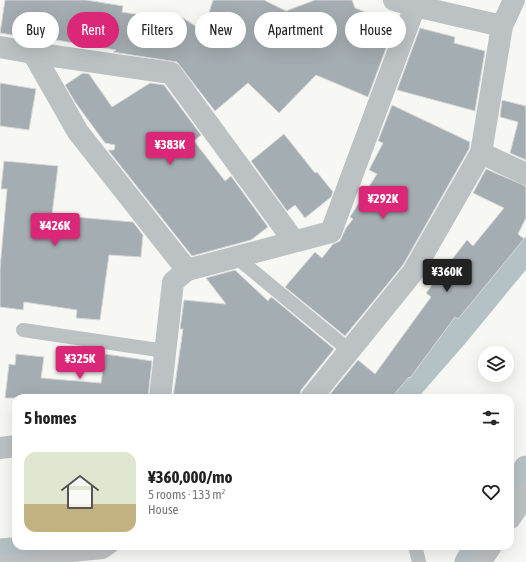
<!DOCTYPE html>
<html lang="en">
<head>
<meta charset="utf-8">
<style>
  :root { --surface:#fff; --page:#f2f2f2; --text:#222; --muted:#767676; --accent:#db2777 }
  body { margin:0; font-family:"Asap Condensed",sans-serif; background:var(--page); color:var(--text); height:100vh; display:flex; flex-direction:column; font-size:15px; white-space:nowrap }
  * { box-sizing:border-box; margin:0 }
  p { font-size:13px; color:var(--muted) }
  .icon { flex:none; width:22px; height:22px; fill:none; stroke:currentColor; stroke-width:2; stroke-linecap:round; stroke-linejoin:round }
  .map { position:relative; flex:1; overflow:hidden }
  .details { position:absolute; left:12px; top:394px; width:502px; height:156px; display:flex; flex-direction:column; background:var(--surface); border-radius:12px; box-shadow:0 4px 16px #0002 }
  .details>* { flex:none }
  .top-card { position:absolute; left:12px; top:12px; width:502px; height:36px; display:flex; gap:8px }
  .fabs { position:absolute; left:478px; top:346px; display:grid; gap:8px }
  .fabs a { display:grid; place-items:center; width:36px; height:36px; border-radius:50%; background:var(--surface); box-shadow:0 4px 16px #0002; font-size:20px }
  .price { position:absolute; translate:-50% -34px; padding:0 9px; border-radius:4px; background:var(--accent); color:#fff; font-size:13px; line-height:26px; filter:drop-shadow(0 1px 2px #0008) }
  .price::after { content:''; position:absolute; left:50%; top:24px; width:12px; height:9px; margin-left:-6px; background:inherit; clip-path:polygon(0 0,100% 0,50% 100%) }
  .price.on { background:#222; color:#fff }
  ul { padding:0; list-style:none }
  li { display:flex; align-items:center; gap:12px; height:100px; padding:0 12px }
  li span { display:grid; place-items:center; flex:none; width:112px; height:80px; border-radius:12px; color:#555 }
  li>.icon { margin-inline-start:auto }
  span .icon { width:48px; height:48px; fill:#fffc; stroke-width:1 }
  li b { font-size:17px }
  h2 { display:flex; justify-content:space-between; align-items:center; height:48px; padding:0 12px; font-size:17px }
  .chip { padding:0 14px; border-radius:18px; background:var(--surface); box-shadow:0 4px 16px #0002; font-size:14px; line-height:36px }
  .chip.on { background:var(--accent); color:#fff }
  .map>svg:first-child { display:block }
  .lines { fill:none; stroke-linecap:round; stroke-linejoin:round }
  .canal { stroke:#b5c2c5; stroke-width:25 }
  .building { fill:#a4adb1; stroke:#d8d8d7 }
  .lane { stroke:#bcc1c4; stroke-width:14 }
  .street { stroke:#bcc1c4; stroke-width:22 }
</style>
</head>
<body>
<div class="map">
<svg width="526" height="562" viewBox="0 0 526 562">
  <rect width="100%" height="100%" fill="#f7f7f4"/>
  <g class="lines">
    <g class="canal">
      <polyline points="401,398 456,335 526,250"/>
      <polyline points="510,493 526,468"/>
      <polyline points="0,551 54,546"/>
      <polyline points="467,562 477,546"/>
    </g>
  </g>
  <g class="building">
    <polygon points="5,0 86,0 123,6 122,12 177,21 180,16 203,31 213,0 264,0 286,11 315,0 352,0 355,8 395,24 368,97 316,75 279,113 248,83 215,111 177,62 113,52 116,50 38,37 38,39 0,33"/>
    <polygon points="420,28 455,37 454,43 485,51 475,111 397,90"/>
    <polygon points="83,73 89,74 112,107 150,83 164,85 201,135 194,141 225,181 231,176 268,227 251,240 192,256 108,150 114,150 115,145 105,143 75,102 65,85"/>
    <polygon points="0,83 36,89 29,130 0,126"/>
    <polygon points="502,100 526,106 526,160 510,153 518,122 500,117"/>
    <polygon points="392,105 470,142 469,149 403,265 345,336 285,287 315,252 322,258 333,244 340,241 346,228 353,219 350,217 377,174 369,170 383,143 378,141"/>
    <polygon points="284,134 315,173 317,172 333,192 331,197 305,218 295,205 287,211 251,161"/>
    <polygon points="4,161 58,166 52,215 133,222 143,235 141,257 109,255 100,320 76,318 77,310 24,302 23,310 0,307 0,269 7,189 1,189"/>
    <polygon points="486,169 526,186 526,218 518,234 524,239 458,319 455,317 410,378 409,377 391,398 327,398 358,360 375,374 431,297 426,293 467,240 473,246 504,208 473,193"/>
    <polygon points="235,270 268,301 271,297 274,299 334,349 301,390 299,398 173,398 183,329 180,329 184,300 226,304 206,278"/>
    <polygon points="16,354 44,357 41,378 101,383 105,354 152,361 148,398 5,398 9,364 15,365"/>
  </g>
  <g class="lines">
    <g class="lane">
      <polyline points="236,257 350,351"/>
      <polyline points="23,330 165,351"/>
      <polyline points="415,546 419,562"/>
      <polyline points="1,562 103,552 112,546"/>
    </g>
    <g class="street">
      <polyline points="394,0 415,6"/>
      <polyline points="0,47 33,53 78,132 187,270"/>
      <polyline points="33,53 171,73 294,241"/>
      <polyline points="481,153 526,174"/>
      <polyline points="160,398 173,282 187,270 331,232 415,6 502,26"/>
      <polyline points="311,398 413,272 481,153 502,26 514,0"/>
      <polyline points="0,448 16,446"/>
      <polyline points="510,518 526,495"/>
      <polyline points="480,562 491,546"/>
    </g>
  </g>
</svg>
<div class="fabs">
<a><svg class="icon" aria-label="layers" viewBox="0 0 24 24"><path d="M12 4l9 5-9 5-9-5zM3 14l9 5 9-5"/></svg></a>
</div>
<b class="price" style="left:170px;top:166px">¥383K</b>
<b class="price" style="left:383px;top:220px">¥292K</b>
<b class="price" style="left:55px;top:247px">¥426K</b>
<b class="price on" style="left:447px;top:293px">¥360K</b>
<b class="price" style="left:80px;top:380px">¥325K</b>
<div class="top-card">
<a class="chip">Buy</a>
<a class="chip on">Rent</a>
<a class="chip">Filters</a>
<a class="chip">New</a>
<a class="chip">Apartment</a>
<a class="chip">House</a>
</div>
<section class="details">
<h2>5 homes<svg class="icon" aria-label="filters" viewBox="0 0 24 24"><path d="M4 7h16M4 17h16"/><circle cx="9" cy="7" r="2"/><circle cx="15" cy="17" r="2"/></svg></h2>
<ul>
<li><span style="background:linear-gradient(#dfe7d0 65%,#c2b280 0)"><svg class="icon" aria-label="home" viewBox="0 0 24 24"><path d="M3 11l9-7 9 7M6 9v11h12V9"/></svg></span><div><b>¥360,000/mo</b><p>5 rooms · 133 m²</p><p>House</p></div><svg class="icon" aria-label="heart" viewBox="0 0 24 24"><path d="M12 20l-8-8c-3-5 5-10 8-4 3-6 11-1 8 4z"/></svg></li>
</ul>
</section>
</div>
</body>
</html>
